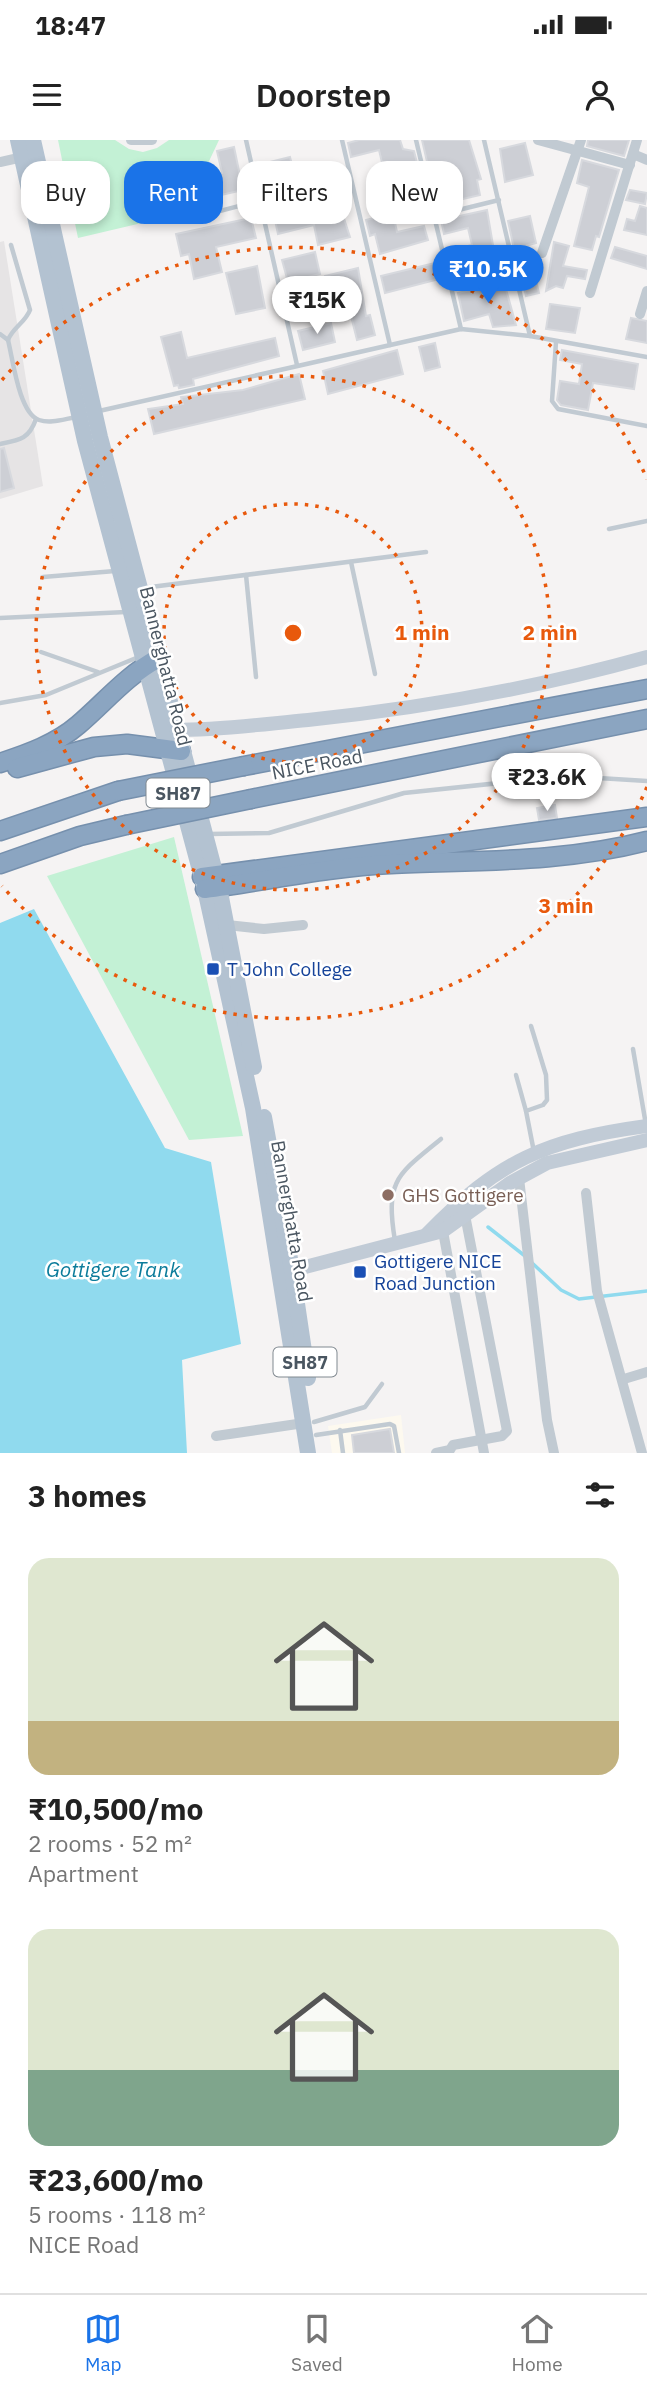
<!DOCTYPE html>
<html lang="en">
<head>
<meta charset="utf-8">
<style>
  :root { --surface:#fff; --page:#f6f6f6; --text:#222; --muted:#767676; --line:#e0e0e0; --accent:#1a73e8 }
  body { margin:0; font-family:"IBM Plex Sans",sans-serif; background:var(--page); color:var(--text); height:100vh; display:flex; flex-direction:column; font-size:26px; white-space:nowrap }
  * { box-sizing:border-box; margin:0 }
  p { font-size:23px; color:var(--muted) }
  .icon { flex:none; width:38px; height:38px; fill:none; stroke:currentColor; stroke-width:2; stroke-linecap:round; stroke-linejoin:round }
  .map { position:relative; height:1313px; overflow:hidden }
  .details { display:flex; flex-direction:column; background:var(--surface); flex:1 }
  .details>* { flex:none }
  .top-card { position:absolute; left:21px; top:21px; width:606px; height:63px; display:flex; gap:14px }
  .price { position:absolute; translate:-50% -60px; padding:0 16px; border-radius:24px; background:#fff; color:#222; font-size:23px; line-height:46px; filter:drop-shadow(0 2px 4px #0008) }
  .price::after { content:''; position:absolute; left:50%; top:42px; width:21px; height:16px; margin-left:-10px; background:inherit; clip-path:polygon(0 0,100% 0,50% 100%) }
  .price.on { background:var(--accent); color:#fff }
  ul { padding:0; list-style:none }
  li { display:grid; align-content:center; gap:14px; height:371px; padding:0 28px }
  li span { display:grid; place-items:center; height:217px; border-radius:21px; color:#555 }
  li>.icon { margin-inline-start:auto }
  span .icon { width:126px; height:126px; fill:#fffc; stroke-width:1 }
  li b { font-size:30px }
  h2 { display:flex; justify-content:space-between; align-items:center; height:84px; padding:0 28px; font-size:30px }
  .chip { padding:0 24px; border-radius:21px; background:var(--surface); box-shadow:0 4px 10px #0003; font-size:24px; line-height:63px }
  .chip.on { background:var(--accent); color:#fff }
  .status { display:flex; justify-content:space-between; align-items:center; height:49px; padding:0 35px; background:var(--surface); direction:ltr }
  .status svg { height:19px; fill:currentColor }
  header { display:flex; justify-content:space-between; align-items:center; height:91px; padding:0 28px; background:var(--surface); font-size:32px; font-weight:600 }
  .dock { display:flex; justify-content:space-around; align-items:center; height:98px; border-top:2px solid var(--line); background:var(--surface); font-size:19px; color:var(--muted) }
  .dock a { display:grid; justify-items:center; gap:4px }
  .dock .on { color:var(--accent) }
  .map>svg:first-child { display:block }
  .commercial { fill:#fdf9ef }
  .education { fill:#e6e4e5 }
  .green { fill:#c3f1d5 }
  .water { fill:#90daee }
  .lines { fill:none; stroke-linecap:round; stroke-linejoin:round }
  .stream { stroke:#90daee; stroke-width:3.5 }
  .building { fill:#cdcfd5; stroke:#d7d9de; stroke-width:2 }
  .highway-casing { stroke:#7690ad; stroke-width:21 }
  .lane { stroke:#c1cad2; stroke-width:4.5 }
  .street { stroke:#c1cad2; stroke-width:10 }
  .secondary { stroke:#c1cbd6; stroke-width:14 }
  .primary { stroke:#b3c2d1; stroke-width:16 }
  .highway { stroke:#8ba5c1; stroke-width:18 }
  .highway-bridge-casing { stroke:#7690ad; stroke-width:21; stroke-linecap:butt }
  .highway-bridge { stroke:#8ba5c1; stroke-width:18 }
  .ring { fill:none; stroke:#e8590c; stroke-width:3.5; stroke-dasharray:3.5 7 }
  .transit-dot { fill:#1a4fb4; stroke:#fff; stroke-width:2.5 }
  .education-dot { fill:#8d6e63; stroke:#fff; stroke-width:2.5 }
  .labels { text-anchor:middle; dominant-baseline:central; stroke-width:5; stroke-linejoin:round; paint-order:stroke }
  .shield { fill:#fff; stroke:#808990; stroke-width:2 }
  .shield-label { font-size:18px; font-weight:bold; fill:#4a5661 }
  .street-label { font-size:19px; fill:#4a5661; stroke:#fff }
  .transit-label { font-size:19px; fill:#164399; stroke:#fff; text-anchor:start }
  .education-label { font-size:19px; fill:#785e54; stroke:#fff; text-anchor:start }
  .water-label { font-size:21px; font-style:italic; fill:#0c7c9b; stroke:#fff }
  .centre { fill:#e8590c; stroke:#fff; stroke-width:3.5 }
  .ring-label { font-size:21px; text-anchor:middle; font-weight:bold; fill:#e8590c; stroke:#fff; stroke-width:5; stroke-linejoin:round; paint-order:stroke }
</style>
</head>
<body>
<div class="status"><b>18:47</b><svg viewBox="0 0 49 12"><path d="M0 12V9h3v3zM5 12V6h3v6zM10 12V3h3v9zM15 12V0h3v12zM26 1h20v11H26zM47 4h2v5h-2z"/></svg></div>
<header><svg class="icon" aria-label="menu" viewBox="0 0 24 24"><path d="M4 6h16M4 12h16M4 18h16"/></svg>Doorstep<svg class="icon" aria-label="person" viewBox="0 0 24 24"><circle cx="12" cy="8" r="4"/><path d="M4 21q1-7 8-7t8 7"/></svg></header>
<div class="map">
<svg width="647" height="1313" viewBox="0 0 647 1313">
  <rect width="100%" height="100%" fill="#f5f3f3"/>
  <polygon class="commercial" points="401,1275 405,1313 332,1313 328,1286"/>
  <polygon class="education" points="4,101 43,346 0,359 0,102"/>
  <g class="green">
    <polygon points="58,0 115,0 129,9 143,12 157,8 169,0 219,0 194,53 163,78 78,98"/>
    <polygon points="174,697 243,996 189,1000 47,736"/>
  </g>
  <polygon class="water" points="34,769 165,1008 211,1022 241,1204 182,1220 187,1313 0,1313 0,783"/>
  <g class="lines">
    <g class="stream">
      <polyline points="488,1087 525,1116"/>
      <polyline points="530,1121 561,1150 579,1159 647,1151"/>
    </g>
  </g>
  <g class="building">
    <polygon points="359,0 400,0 403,9 414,11 417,23 411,24 416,45 389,52 379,10 351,17 348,3"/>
    <polygon points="422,0 469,0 481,39 477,40 480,55 437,65"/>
    <polygon points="588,0 629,0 624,16 587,6"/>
    <polygon points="525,3 533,35 505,42 500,9"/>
    <polygon points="234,7 243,50 208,58 204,37 222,33 217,11"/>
    <polygon points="290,17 302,64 337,57 350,97 318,105 314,85 278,94 273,71 280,69 273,42 267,43 262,24"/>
    <polygon points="582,20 619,30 599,97 596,96 592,110 574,106 589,47 577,43"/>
    <polygon points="630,50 647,53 645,64 626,60"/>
    <polygon points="640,66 647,68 647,95 624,90 627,79 635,81"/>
    <polygon points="487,70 494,111 473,116 476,130 455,135 451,110 472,105 468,88 444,94 441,80"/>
    <polygon points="393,73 397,92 424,86 428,100 380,114 375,94 370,96 366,80"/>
    <polygon points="530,76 536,103 514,109 508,81"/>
    <polygon points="251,78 256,98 216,107 222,132 194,139 189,114 181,116 176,94"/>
    <polygon points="554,102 569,106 563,126 587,130 585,139 567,136 563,148 556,146 546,151"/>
    <polygon points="615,107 647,116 647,129 611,118"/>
    <polygon points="315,112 320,134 288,142 282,120"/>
    <polygon points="435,123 439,139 385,153 381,136"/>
    <polygon points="257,126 265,168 236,174 226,133"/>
    <polygon points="358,128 366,176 370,175 375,195 357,200 351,176 333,180 325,136"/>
    <polygon points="535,136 539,153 526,156 522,139"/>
    <polygon points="504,142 516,185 493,187 489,174 464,181 458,153"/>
    <polygon points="550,164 580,168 575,193 546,189"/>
    <polygon points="631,178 647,181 647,203 626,199"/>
    <polygon points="331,183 335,202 303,210 298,191"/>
    <polygon points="181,192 187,218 275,198 279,216 193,239 194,245 179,248 178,245 174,246 161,197"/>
    <polygon points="435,203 440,227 425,231 419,207"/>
    <polygon points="397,210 403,234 328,254 323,231"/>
    <polygon points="562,210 638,224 634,249 593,243 588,270 561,265 557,260 560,241 579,244 582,224 560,220"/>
    <polygon points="299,234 305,259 154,294 148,269 183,264 181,257 243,250"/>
    <polygon points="4,308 14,348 0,352 0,309"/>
    <polygon points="555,665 557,678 539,680 537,668"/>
    <polygon points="390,1289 394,1313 354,1313 352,1295"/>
  </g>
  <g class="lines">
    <g class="highway-casing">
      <g id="highway">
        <path d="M0 623C27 614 56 604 78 585 105 562 126 536 157 519"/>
        <polyline points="244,626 647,549"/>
        <polyline points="17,628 94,607 127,604 181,611"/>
        <polyline points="251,659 647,579"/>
        <polyline points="0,691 118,651"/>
        <polyline points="0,724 80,696 126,685"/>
        <polyline points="202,737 647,677"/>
        <path d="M205 749C266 741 329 727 391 724 477 720 563 723 647 701"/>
      </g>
    </g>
    <g class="lane">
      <polyline points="246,0 297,225"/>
      <polyline points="342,0 390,205"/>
      <polyline points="416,0 461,189"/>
      <polyline points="484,0 530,196"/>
      <polyline points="434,76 499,60"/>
      <polyline points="182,81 258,61"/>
      <path d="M11 105 30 170C25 183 13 187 8 200 13 220 19 273 39 280 51 284 64 279 77 277"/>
      <polyline points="0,194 8,200"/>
      <polyline points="556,202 552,261 558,269 647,286"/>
      <polyline points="99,271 461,189 530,196 647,217"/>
      <path d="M0 304C20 300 29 299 36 279"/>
      <polyline points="609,389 647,381"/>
      <polyline points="351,422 375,534"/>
      <polyline points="246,435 256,537"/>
      <polyline points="43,437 115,431"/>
      <polyline points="143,448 426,412"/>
      <polyline points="0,478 126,472"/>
      <polyline points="41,512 98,532"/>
      <polyline points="0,563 46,555 141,516"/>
      <polyline points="209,694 269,693 404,653 566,636 647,641"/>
      <polyline points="531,886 546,935 547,960 543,965 526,971 534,1012"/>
      <polyline points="633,909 646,985"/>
      <polyline points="516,935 526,971"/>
      <path d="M395 1101C385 1040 397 1035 441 999"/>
      <polyline points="314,1282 365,1267 382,1244"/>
      <polyline points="340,1290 343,1313"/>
      <polyline points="316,1295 390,1284 394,1286 399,1313"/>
    </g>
    <g class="street">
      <polyline points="131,0 152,0"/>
      <polyline points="538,0 630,25"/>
      <polyline points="633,14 647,20"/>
      <polyline points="0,22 27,16"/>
      <polyline points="542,113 581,0"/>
      <polyline points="590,153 637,0"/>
      <polyline points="640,174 647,151"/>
      <polyline points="227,785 264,789 303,785"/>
      <polyline points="519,1038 547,1280 554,1313"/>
      <polyline points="586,1053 597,1151 642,1313"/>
      <polyline points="442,1086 484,1313"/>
      <polyline points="624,1239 647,1232"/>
      <polyline points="216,1296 304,1283"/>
      <polyline points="436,1313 450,1310 453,1305 502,1296 507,1291 465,1075"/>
    </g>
    <g class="secondary">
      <path d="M175 590C220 590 264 584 308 580 423 568 536 548 647 517"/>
      <path d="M427 1094C499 1020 545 1000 647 986"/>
      <polyline points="282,1133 443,1091 510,1043 547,1023 647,1000"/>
    </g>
    <g class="primary">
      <polyline points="18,0 85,301 205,749 253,968 308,1313"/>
      <polyline points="33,0 100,297 219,747 254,927"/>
      <polyline points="264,977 292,1130 308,1238"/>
    </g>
    <use href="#highway" class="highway"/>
    <g class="highway-bridge-casing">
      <g id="highway-bridge">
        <polyline points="118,651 244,626"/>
        <polyline points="126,685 251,659"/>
      </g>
    </g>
    <use href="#highway-bridge" class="highway-bridge"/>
  </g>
  <g class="ring">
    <circle cx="293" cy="493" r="129"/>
    <circle cx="293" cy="493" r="257"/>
    <path d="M647 647A386 386 0 0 1 2 746M2 240A386 386 0 0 1 647 339"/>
  </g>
  <g class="transit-dot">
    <rect x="206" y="822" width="14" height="14" rx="3.5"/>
    <rect x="353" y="1125" width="14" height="14" rx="3.5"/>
  </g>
  <circle class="education-dot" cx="388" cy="1055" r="7"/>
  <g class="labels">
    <g class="shield">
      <rect x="146.5" y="638.5" width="63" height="29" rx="5"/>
      <rect x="273.5" y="1207.5" width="63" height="29" rx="5"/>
    </g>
    <g class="shield-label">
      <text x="178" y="653">SH87</text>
      <text x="305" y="1222">SH87</text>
    </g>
    <g class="street-label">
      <text transform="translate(166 526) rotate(76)">Bannerghatta Road</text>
      <text transform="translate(317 624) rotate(-11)">NICE Road</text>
      <text transform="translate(292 1081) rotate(80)">Bannerghatta Road</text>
    </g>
    <g class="transit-label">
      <text x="227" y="829">T John College</text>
      <text x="374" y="1121">Gottigere NICE<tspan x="374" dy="22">Road Junction</tspan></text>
    </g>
    <g class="education-label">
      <text x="402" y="1055">GHS Gottigere</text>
    </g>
    <g class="water-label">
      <text x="113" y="1129">Gottigere Tank</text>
    </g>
  </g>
  <circle cx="293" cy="493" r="10" class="centre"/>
  <g class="ring-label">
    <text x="422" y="500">1 min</text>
    <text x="550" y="500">2 min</text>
    <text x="566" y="773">3 min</text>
  </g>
</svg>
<b class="price on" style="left:488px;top:165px">₹10.5K</b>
<b class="price" style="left:317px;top:196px">₹15K</b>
<b class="price" style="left:547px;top:673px">₹23.6K</b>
<div class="top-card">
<a class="chip">Buy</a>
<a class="chip on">Rent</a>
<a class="chip">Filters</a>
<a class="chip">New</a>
</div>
</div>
<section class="details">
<h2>3 homes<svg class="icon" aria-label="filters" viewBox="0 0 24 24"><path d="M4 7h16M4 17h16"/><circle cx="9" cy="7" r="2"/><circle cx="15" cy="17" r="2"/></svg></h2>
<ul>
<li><span style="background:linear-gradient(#dfe7d0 75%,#c2b280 0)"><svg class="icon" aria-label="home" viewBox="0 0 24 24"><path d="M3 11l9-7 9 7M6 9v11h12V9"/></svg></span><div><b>₹10,500/mo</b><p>2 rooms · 52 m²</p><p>Apartment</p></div></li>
<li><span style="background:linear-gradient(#dfe7d0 65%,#7fa58c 0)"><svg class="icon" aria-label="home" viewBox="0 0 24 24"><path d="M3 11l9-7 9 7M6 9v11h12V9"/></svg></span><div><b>₹23,600/mo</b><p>5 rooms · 118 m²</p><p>NICE Road</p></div></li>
</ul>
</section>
<nav class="dock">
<a class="on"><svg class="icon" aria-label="map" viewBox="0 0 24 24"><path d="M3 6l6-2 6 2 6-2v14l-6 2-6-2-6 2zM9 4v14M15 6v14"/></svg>Map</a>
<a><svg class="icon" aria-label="saved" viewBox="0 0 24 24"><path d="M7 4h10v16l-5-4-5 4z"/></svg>Saved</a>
<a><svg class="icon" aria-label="home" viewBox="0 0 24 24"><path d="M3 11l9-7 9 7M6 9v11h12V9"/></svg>Home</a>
</nav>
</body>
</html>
